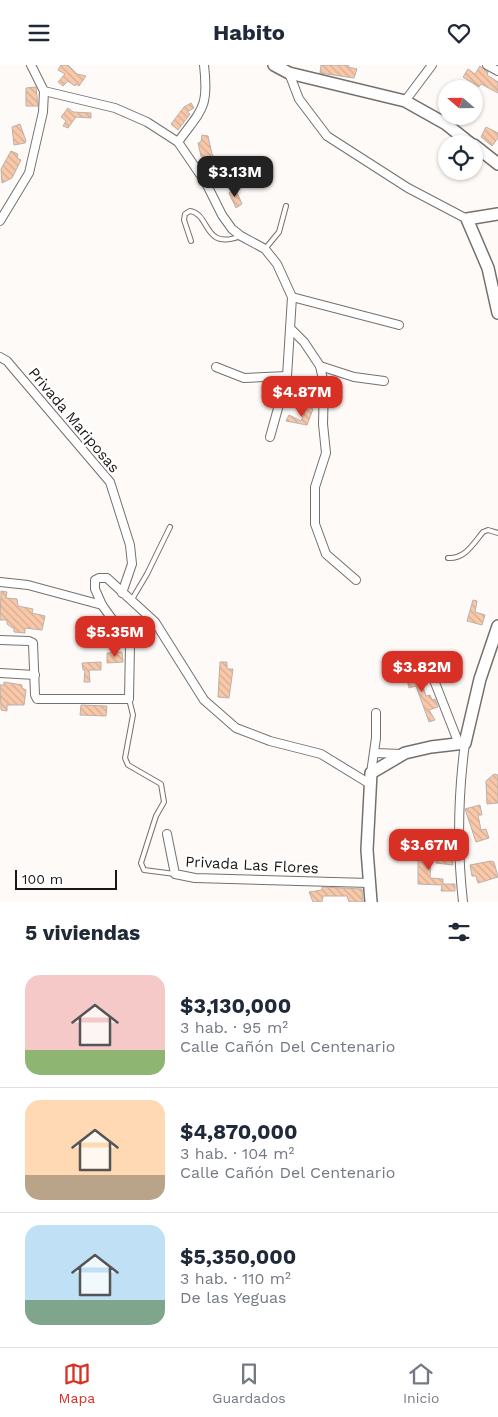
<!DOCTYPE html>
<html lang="es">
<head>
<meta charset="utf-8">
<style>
  :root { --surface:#fff; --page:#f6f6f7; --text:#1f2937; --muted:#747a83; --line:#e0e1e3; --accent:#d93025 }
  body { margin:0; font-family:"Work Sans",sans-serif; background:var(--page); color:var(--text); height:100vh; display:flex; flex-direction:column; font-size:19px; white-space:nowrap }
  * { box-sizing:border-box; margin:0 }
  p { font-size:16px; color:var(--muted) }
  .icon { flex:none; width:28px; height:28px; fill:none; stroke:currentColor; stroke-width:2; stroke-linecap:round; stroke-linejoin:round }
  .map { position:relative; height:837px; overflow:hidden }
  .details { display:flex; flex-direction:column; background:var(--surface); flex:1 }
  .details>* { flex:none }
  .needle { width:32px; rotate:290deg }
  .fabs { position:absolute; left:438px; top:15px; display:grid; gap:10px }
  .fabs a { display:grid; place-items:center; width:45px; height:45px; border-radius:50%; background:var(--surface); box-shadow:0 1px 4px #0004; font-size:25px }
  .scale { position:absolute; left:15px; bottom:12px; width:102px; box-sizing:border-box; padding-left:5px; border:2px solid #1a1716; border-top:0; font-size:14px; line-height:18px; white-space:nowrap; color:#1a1716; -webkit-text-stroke:4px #fff; paint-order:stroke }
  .price { position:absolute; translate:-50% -42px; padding:0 11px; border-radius:10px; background:var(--accent); color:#fff; font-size:16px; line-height:32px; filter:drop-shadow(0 1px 2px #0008) }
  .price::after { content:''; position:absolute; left:50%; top:30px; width:15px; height:11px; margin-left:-8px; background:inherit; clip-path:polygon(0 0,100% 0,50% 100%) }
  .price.on { background:#222; color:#fff }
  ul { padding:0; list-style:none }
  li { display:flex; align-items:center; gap:15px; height:125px; padding:0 25px }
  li+li { border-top:1px solid var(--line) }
  li span { display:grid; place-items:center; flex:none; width:140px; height:100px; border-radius:15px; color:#555 }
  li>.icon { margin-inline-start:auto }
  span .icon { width:60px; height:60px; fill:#fffc; stroke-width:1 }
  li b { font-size:21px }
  h2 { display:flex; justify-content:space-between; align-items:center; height:60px; padding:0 25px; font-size:21px }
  header { display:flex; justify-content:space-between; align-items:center; height:65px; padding:0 25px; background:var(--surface); font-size:22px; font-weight:700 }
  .menu { display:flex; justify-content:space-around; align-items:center; height:70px; border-top:1px solid var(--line); background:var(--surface); font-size:14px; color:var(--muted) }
  .menu a { display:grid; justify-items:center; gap:2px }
  .menu .on { color:var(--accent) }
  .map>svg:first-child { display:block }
  .building { fill:url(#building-back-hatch); stroke:#b8b2ae }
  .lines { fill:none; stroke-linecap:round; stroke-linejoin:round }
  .lane-casing { stroke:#76706d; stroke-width:6 }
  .street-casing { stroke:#76706d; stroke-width:10 }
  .secondary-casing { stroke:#76706d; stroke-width:14 }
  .lane { stroke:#fff; stroke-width:4 }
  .street { stroke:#fff; stroke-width:8 }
  .secondary { stroke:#fff; stroke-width:11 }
  .labels { text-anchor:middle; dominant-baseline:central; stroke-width:4.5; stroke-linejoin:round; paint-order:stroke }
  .street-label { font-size:15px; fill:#1a1716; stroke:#fff }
</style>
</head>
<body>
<header><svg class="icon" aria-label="menu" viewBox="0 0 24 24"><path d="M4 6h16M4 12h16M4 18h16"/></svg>Habito<svg class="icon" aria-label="heart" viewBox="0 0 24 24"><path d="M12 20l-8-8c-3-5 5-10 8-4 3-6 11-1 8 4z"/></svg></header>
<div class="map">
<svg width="498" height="837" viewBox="0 0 498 837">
  <defs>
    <pattern id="building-back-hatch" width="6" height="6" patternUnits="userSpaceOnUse" patternTransform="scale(1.25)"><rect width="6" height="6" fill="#f9c8a9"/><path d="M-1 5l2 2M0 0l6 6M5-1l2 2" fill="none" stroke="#d5ab91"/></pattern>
  </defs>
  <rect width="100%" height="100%" fill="#fefaf8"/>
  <g class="building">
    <polygon points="61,0 68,0 77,9 86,11 79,21 76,19 75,21 68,16 63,21 58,17 65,9 58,5"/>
    <polygon points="321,0 349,0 348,2 357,4 354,13 320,8"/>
    <polygon points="480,1 488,7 487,10 498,17 498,28 485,21 481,19 479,22 463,12 468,4 475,9"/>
    <polygon points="36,22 38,41 26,41 26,23"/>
    <polygon points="191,38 194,43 187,47 190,49 178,65 171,59 184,42"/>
    <polygon points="68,43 73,47 91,48 91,53 76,52 68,63 63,61 66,56 61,52"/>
    <polygon points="20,59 26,76 25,78 14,80 12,62"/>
    <polygon points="486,62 498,68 498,73 492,81 481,72"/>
    <polygon points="202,70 208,71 212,89 224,108 219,111 209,96 205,98 201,91 198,78 201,77"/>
    <polygon points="11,86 18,89 17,93 21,95 12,113 2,118 1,104"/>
    <polygon points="235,123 242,139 236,143 229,128"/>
    <polygon points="307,342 313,344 307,360 286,356 289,350 301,356"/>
    <polygon points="1,526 7,527 6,533 17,534 18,541 33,544 32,548 45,551 42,565 25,563 25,568 14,567 14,564 7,559 7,555 0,555"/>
    <polygon points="473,535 477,536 475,547 485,550 482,560 467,556"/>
    <polygon points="122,587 123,597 107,598 107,588"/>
    <polygon points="101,597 101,605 89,605 90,617 84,617 85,605 83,605 82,598"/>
    <polygon points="220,597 227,597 227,604 233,604 229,633 218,632"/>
    <polygon points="408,606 416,606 417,612 422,612 428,619 423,622 426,631 430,630 432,635 435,634 438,642 429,645 435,655 429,657 416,621 409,623 406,610 410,609"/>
    <polygon points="4,617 22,620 22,623 26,625 24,640 7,640 7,646 1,645 0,620 4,620"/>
    <polygon points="81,640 107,641 106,651 80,650"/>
    <polygon points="494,709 498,710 498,738 487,739 486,716"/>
    <polygon points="480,740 482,750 478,750 481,765 486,764 489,773 476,777 465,744"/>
    <polygon points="418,776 424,776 424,793 431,794 430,813 443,814 443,819 455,819 455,826 441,826 442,820 418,819"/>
    <polygon points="438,777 450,778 449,788 452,789 453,800 436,798"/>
    <polygon points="491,796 494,797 498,812 478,818 476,811 472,811 470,800"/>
    <polygon points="322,822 362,824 363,837 349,837 347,831 323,831 322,837 313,837 309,827 322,825"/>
  </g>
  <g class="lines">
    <g class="lane-casing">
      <g id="lane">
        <path d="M191 176 184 155 185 149 190 146C211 149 202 186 241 171"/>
        <polyline points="265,184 279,167 286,141"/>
        <path d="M448 493C465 494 473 479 483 467L488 465 498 468"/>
        <polyline points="131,536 147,509 170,462"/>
        <polyline points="129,634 133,650 125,693 128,700 161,719 164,737 156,751 141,798 144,805 175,809"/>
      </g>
    </g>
    <g class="street-casing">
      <g id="street">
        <polyline points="487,0 498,6"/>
        <polyline points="289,8 299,34 327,71 408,123 467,154"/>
        <polyline points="44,26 115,43 147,57 178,77 206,118 222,150 232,164 241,171 265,184 277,199 292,232 287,311 270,372"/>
        <polyline points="405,36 432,0"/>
        <path d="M178 77C202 44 209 43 204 0"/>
        <polyline points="0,156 29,108 43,47 44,26 31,0"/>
        <polyline points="292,232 399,260"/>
        <polyline points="290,263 304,277 320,301 324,319 323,359 326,388 315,422 315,459 326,489 356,515"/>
        <polyline points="0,292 7,296 110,417 130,480 132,499 122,528"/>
        <polyline points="320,301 354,312 384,316"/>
        <polyline points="216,302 244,313 287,311"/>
        <polyline points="0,517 28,520 102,540"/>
        <polyline points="0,575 29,576 33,578 35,630 37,634 129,634 130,579 102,540 95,524 95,515 99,513 107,513 155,557 204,635 236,663 270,676 321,689 370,719"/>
        <polyline points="0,608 35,610"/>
        <polyline points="432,610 459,679"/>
        <polyline points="374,688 402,689"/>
        <polyline points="371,708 376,673 376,648"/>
        <polyline points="167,769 175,809 195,813 369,818"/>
        <path d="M463 837C457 784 458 731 465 678"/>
      </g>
    </g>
    <g class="secondary-casing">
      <g id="secondary">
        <polyline points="274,0 289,8 405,36 446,59 471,79"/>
        <polyline points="474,80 498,99"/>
        <polyline points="498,149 467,154 488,203 498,248"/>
        <polyline points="371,837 367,785 371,708 405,688 431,682 465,678 480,614 498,561"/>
      </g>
    </g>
    <use href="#lane" class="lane"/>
    <use href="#street" class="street"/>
    <use href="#secondary" class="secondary"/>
  </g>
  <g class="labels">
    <g class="street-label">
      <text transform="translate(74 355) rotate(50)">Privada Mariposas</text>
      <text transform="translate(252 800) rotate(3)">Privada Las Flores</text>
    </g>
  </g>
</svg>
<div class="fabs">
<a><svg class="needle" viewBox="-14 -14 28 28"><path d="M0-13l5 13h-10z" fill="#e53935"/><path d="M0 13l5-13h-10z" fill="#747a83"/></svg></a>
<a><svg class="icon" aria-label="locate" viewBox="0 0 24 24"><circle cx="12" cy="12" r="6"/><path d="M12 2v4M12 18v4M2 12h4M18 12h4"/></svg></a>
</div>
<div class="scale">100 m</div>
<b class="price on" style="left:235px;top:133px">$3.13M</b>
<b class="price" style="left:302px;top:353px">$4.87M</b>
<b class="price" style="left:115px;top:593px">$5.35M</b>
<b class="price" style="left:422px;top:628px">$3.82M</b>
<b class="price" style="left:429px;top:806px">$3.67M</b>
</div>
<section class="details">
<h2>5 viviendas<svg class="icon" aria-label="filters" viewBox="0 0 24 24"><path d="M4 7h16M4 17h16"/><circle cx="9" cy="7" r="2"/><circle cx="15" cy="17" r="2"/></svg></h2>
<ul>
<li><span style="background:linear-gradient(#f6c9c9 75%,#8fb573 0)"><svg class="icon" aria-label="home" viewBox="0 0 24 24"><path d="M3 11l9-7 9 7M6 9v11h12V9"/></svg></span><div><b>$3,130,000</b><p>3 hab. · 95 m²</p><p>Calle Cañón Del Centenario</p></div></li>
<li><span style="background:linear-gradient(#ffd9b3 75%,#b9a48a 0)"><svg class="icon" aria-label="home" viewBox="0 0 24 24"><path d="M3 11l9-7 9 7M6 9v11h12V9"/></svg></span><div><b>$4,870,000</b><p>3 hab. · 104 m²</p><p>Calle Cañón Del Centenario</p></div></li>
<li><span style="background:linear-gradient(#bfe0f5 75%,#7fa58c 0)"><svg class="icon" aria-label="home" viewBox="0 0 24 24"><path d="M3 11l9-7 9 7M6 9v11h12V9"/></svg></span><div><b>$5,350,000</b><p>3 hab. · 110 m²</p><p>De las Yeguas</p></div></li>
</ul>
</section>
<nav class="menu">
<a class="on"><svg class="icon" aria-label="map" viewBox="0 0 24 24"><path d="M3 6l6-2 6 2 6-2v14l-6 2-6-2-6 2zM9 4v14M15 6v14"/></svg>Mapa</a>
<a><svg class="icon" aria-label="saved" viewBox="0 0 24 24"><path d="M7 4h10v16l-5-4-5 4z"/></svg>Guardados</a>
<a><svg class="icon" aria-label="home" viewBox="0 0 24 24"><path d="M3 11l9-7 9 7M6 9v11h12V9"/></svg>Inicio</a>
</nav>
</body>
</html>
